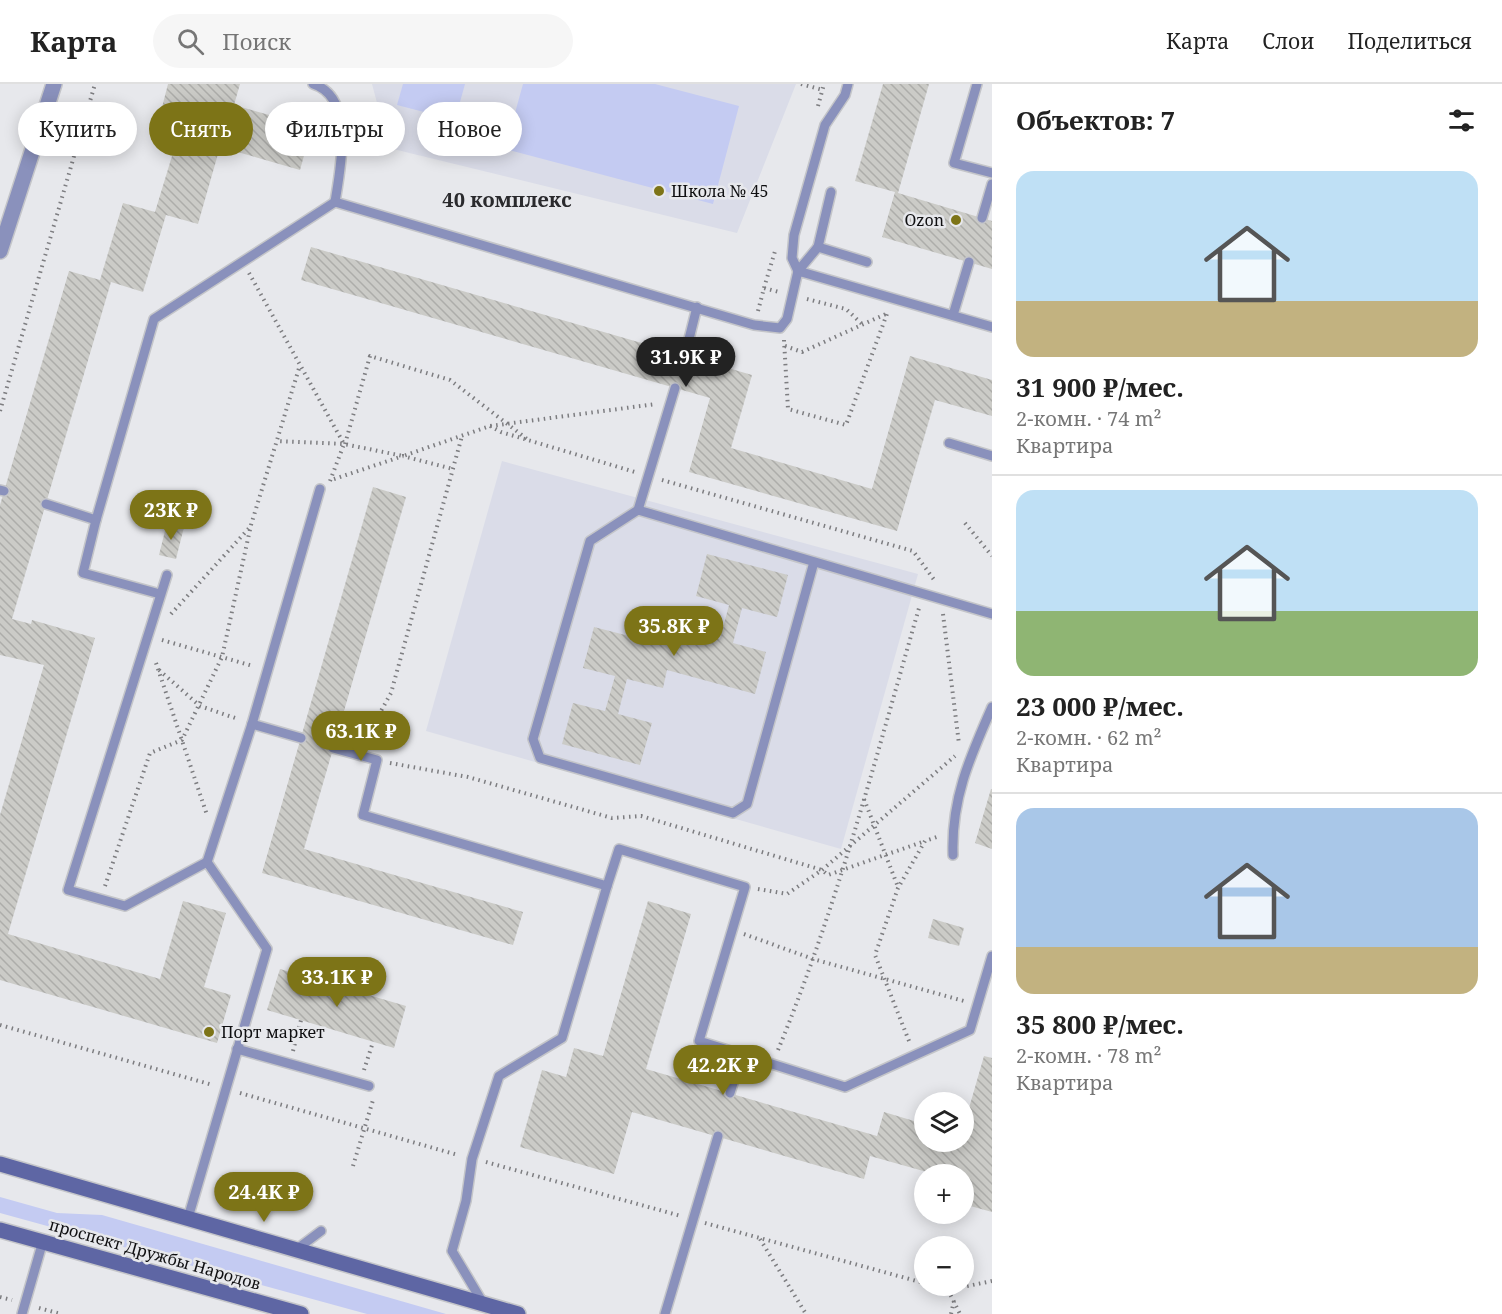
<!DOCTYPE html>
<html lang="ru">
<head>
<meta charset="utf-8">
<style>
  :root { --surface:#fff; --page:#f6f6f6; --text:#222; --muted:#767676; --line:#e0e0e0; --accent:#7d7417 }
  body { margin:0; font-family:"Noto Serif",serif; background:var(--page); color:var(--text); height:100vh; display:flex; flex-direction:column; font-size:22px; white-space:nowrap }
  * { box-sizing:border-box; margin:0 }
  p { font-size:20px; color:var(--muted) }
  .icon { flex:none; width:33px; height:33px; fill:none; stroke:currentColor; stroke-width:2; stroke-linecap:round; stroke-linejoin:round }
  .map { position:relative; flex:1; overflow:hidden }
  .details { display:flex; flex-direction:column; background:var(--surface); width:510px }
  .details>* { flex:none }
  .hud { position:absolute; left:18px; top:18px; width:570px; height:54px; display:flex; gap:12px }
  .fabs { position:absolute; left:914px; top:1008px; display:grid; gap:12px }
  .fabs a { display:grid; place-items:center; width:60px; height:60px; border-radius:50%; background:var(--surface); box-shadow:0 3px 15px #0003; font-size:30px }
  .price { position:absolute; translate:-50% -51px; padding:0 14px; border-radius:21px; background:var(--accent); color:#fff; font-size:20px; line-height:39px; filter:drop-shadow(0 2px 3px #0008) }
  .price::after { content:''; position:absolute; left:50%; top:36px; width:18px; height:14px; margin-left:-9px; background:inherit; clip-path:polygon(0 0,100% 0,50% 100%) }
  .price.current { background:#222; color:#fff }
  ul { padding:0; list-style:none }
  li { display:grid; align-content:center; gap:12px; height:318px; padding:0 24px }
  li+li { border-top:2px solid var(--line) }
  li span { display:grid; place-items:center; height:186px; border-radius:18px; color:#555 }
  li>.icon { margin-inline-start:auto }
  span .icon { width:108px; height:108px; fill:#fffc; stroke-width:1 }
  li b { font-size:26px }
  h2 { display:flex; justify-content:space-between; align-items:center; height:72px; padding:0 24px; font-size:26px }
  .pill { padding:0 21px; border-radius:27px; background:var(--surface); box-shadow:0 3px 15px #0003; font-size:21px; line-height:54px }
  .pill.current { background:var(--accent); color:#fff }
  header { display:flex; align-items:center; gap:36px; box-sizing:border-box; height:84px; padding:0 30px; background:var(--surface); border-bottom:2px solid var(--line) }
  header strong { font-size:28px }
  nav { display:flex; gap:33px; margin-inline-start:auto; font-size:21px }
  .search { width:420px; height:54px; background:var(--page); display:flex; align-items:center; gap:15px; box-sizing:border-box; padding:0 21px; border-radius:33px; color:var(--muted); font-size:22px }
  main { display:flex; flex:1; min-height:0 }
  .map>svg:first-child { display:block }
  .built { fill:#dadce8 }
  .green { fill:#c4cbf2 }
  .building { fill:url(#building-back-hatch) }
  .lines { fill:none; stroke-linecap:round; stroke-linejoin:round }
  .service-casing { stroke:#c4c5c9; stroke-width:12 }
  .minor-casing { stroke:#c4c5c9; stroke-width:18 }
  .secondary-casing { stroke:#c4c5c9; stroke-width:18 }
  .path { stroke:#7d7d80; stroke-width:4; stroke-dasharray:1.5 4.5; stroke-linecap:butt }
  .service { stroke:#8a91bc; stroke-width:9 }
  .minor { stroke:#8a91bc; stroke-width:15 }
  .secondary { stroke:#5e66a4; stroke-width:15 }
  .poi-dot { fill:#7d7417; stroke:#e7e8ec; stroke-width:2 }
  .labels { text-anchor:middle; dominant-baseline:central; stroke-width:5; stroke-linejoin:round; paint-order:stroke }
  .poi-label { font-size:16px; fill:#0f0f11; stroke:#e7e8ec; text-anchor:start }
  .street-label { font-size:16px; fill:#0f0f11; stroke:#e7e8ec }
  .quarter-label { font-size:20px; font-weight:bold; fill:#2a2a2d; stroke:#e7e8ec }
</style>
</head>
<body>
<header>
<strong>Карта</strong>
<div class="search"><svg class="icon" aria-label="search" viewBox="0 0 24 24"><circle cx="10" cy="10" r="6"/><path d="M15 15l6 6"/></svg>Поиск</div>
<nav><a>Карта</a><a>Слои</a><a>Поделиться</a></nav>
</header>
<main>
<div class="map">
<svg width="992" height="1230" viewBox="0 0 992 1230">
  <defs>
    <pattern id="building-back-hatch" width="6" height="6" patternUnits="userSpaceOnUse" patternTransform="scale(1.5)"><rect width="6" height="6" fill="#cbcbc7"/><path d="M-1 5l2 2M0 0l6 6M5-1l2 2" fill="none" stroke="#adadaa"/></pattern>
  </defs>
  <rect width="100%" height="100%" fill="#e7e8ec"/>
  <g class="built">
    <polygon points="372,0 796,0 737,149 389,64"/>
    <polygon points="502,377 918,490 841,765 426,647"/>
  </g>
  <g class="green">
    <polygon points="403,0 465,0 455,36 397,21"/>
    <polygon points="523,0 655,0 739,22 713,120 505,65"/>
    <polygon points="0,1113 57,1129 102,1131 446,1230 367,1230 0,1129"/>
  </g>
  <g class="building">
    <polygon points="168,0 240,0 234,21 312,43 300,86 220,63 198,140 166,131 143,208 111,198 12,535 31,540 32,536 95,554 8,850 160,895 183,817 226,829 204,903 231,911 217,959 0,896 0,731 44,581 0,571 0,421 69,187 100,196 123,119 155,128 182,39 160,31"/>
    <polygon points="883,0 929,0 898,109 992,137 992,185 882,153 895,108 855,97"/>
    <polygon points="311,163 752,291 731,364 872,405 910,272 992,296 992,332 935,316 897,447 689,388 710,314 301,196"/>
    <polygon points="373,403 406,413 304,765 523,828 513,861 262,789"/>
    <polygon points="167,439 184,443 176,475 159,471"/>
    <polygon points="707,470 788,491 777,533 742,524 733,559 766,568 755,610 667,586 663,604 627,595 618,630 652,639 640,681 562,660 573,619 605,627 615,592 583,584 594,543 633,553 639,533 720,555 729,521 696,512"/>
    <polygon points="991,705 992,705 992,765 975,759"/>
    <polygon points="648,817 691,830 646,985 877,1052 884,1028 924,1040 924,1058 963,1058 963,1045 984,972 992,974 992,1128 963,1120 963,1090 934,1090 870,1072 864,1095 632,1028 614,1090 520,1063 542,986 566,993 574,964 603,972"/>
    <polygon points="933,835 964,844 959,862 928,854"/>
    <polygon points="280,885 406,922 394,964 267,926"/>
  </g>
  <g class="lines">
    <g class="service-casing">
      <g id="service">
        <path d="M313 0C356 13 340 86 335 118"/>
        <polyline points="848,0 845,11 825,41 794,151 792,174 798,187 818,163 867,178"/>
        <polyline points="977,0 954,79 992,89"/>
        <polyline points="982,134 992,100"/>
        <polyline points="818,163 831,108"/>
        <polyline points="953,231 969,178"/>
        <polyline points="685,271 697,223"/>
        <polyline points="949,359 992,372"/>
        <polyline points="0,406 4,407"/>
        <polyline points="46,420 96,436"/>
        <polyline points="638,426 675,304"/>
        <polyline points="814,478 747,720 733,729 540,674 533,655 590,457 638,426 941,515 992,530"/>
        <polyline points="167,491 68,806 125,822 207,778"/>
        <polyline points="160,510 83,489 96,436 154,235 335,118 754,241 780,244 787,235 798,187 992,243"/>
        <polyline points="252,640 301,654"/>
        <polyline points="333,664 377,676 363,731 607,802 619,765 745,803 699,957 845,1003 970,946 992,872"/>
        <path d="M953 771C951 715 970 673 992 623"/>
        <polyline points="237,965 369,1002"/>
        <polyline points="730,1009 742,970"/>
        <polyline points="188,1134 267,865 207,778 252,640 320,405"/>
        <polyline points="297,1165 321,1147"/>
        <polyline points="483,1219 452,1167 466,1117 472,1075 499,992 562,954 607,802"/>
        <polyline points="22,1230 43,1157"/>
        <polyline points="665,1230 718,1052"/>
      </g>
    </g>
    <g class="minor-casing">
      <polyline id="minor" points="0,167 54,0"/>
    </g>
    <g class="secondary-casing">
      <g id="secondary">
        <polyline points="0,1080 518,1230"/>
        <polyline points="0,1146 301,1230"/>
      </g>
    </g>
    <g class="path">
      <polyline points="801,0 823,6"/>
      <polyline points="818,22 824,0"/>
      <polyline points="249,189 344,360 277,357"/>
      <polyline points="764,204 776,164"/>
      <polyline points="807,215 846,225 862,240"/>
      <polyline points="758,227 764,204 779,208"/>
      <polyline points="784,256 788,325 846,341 888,227"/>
      <polyline points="785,262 802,268 888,229"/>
      <polyline points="0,327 95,0"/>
      <polyline points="490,342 501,348 635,388"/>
      <polyline points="345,360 370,272 450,296 527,355"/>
      <polyline points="334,395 403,372 453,385"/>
      <polyline points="662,396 913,467 935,497"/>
      <polyline points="330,397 344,360 403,372 490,342 656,320"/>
      <polyline points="965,439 992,472"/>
      <polyline points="171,530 251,442"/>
      <polyline points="943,530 959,660"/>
      <polyline points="162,556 253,582"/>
      <polyline points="156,579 207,731"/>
      <polyline points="159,586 200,622 238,635"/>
      <polyline points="367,659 372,643 391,609 462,352"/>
      <polyline points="390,679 468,693 612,734 641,732 822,786 828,791 925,757"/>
      <polyline points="864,715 898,803"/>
      <polyline points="105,802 150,669 182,656 222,573 251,441 300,281"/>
      <polyline points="758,805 787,810 822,786 955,672"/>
      <polyline points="744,850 813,875 964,917"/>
      <polyline points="0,941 213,1001"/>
      <polyline points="909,957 875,871 898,804 925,757 940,752"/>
      <path d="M778 966C837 823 876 673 919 524"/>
      <polyline points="293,967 301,936"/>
      <polyline points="364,986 373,958"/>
      <polyline points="240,1009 458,1071"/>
      <polyline points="486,1078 681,1132"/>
      <polyline points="353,1082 373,1016"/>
      <polyline points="705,1139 924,1199"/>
      <polyline points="760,1155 806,1230"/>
      <polyline points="932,1202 948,1206 992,1197"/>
      <polyline points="948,1206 960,1230"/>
      <polyline points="0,1213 12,1216"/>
      <polyline points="39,1224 61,1230"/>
      <polyline points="951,1230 954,1217"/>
    </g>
    <use href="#service" class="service"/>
    <use href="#minor" class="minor"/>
    <use href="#secondary" class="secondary"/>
  </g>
  <g class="poi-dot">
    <circle cx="659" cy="107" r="6"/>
    <circle cx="956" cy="136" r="6"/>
    <circle cx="209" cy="948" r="6"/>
  </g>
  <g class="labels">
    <g class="poi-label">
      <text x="671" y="107">Школа № 45</text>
      <text x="944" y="136" text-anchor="end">Ozon</text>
      <text x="221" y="948">Порт маркет</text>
    </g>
    <g class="street-label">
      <text transform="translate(155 1170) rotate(16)">проспект Дружбы Народов</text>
    </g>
    <g class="quarter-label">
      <text x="507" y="115">40 комплекс</text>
    </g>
  </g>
</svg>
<div class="fabs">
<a><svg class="icon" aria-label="layers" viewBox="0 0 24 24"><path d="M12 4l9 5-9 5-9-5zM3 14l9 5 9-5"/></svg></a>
<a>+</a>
<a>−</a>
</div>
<b class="price current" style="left:686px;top:304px">31.9K ₽</b>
<b class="price" style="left:171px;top:457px">23K ₽</b>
<b class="price" style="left:674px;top:573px">35.8K ₽</b>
<b class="price" style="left:361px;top:678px">63.1K ₽</b>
<b class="price" style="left:337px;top:924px">33.1K ₽</b>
<b class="price" style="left:723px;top:1012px">42.2K ₽</b>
<b class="price" style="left:264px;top:1139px">24.4K ₽</b>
<div class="hud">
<a class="pill">Купить</a>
<a class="pill current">Снять</a>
<a class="pill">Фильтры</a>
<a class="pill">Новое</a>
</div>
</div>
<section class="details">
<h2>Объектов: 7<svg class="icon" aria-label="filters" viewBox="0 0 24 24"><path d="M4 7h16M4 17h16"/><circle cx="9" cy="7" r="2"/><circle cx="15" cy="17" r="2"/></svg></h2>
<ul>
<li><span style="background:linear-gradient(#bfe0f5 70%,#c2b280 0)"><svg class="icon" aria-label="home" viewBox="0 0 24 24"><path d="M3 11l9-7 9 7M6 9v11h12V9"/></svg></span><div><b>31 900 ₽/мес.</b><p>2-комн. · 74 m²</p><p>Квартира</p></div></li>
<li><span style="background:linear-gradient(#bfe0f5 65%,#8fb573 0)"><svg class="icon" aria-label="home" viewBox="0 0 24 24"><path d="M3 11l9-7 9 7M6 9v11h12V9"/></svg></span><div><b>23 000 ₽/мес.</b><p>2-комн. · 62 m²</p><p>Квартира</p></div></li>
<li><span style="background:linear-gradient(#a9c7e8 75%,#c2b280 0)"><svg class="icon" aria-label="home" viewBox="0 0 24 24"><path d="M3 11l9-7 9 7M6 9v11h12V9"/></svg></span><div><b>35 800 ₽/мес.</b><p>2-комн. · 78 m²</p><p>Квартира</p></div></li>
</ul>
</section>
</main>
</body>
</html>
